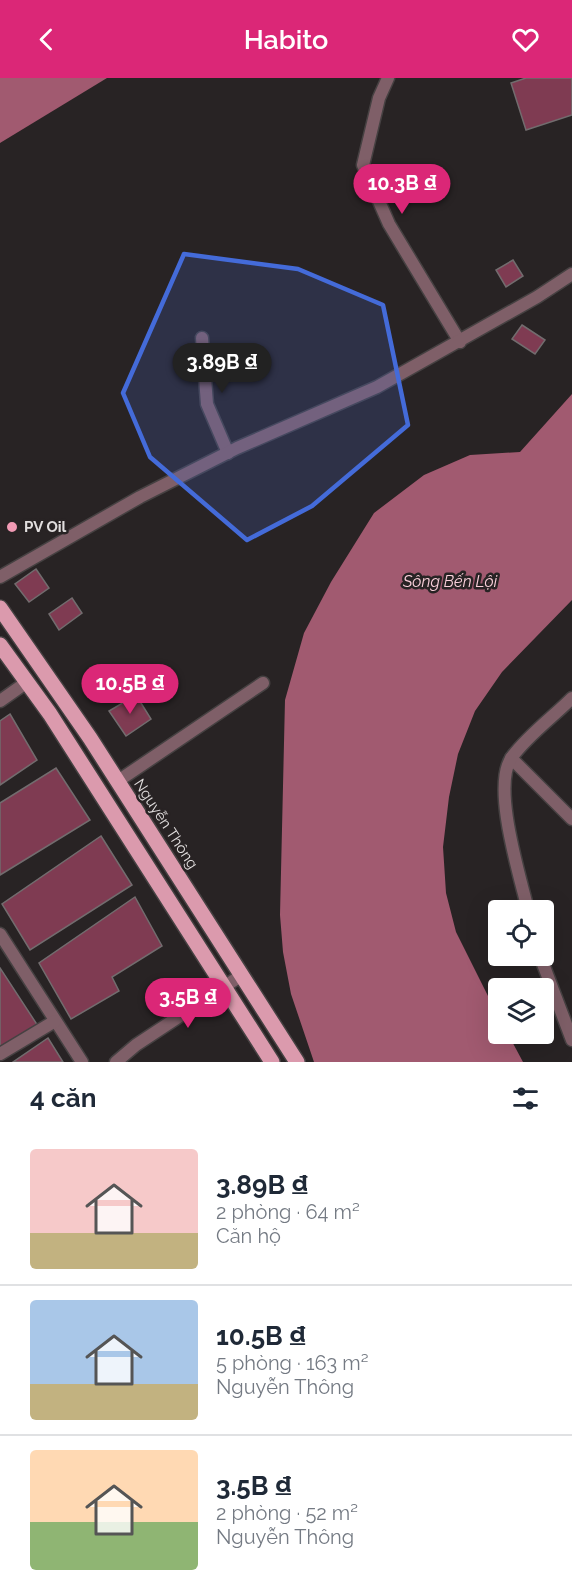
<!DOCTYPE html>
<html lang="vi">
<head>
<meta charset="utf-8">
<style>
  :root { --surface:#fff; --page:#f2f2f3; --text:#1f2937; --muted:#747a83; --line:#e0e1e3; --accent:#db2777 }
  body { margin:0; font-family:Raleway,sans-serif; background:var(--page); color:var(--text); height:100vh; display:flex; flex-direction:column; font-size:22px; white-space:nowrap }
  * { box-sizing:border-box; margin:0 }
  p { font-size:20px; color:var(--muted) }
  .icon { flex:none; width:33px; height:33px; fill:none; stroke:currentColor; stroke-width:2; stroke-linecap:round; stroke-linejoin:round }
  .map { position:relative; height:984px; overflow:hidden }
  .panel { display:flex; flex-direction:column; background:var(--surface); flex:1 }
  .panel>* { flex:none }
  .controls { position:absolute; left:488px; top:822px; display:grid; gap:12px }
  .controls a { display:grid; place-items:center; width:66px; height:66px; border-radius:6px; background:var(--surface); box-shadow:0 6px 24px #0002; font-size:30px }
  .price { position:absolute; translate:-50% -51px; padding:0 14px; border-radius:21px; background:var(--accent); color:#fff; font-size:20px; line-height:39px; filter:drop-shadow(0 2px 3px #0008) }
  .price::after { content:''; position:absolute; left:50%; top:36px; width:18px; height:14px; margin-left:-9px; background:inherit; clip-path:polygon(0 0,100% 0,50% 100%) }
  .price.current { background:#222; color:#fff }
  ul { padding:0; list-style:none }
  li { display:flex; align-items:center; gap:18px; height:150px; padding:0 30px }
  li+li { border-top:2px solid var(--line) }
  li span { display:grid; place-items:center; flex:none; width:168px; height:120px; border-radius:6px; color:#555 }
  li>.icon { margin-inline-start:auto }
  span .icon { width:72px; height:72px; fill:#fffc; stroke-width:1 }
  li b { font-size:26px }
  h2 { display:flex; justify-content:space-between; align-items:center; height:72px; padding:0 30px; font-size:26px }
  header { display:flex; justify-content:space-between; align-items:center; height:78px; padding:0 30px; background:var(--accent); color:#fff; font-size:27px; font-weight:600 }
  .map>svg:first-child { display:block }
  .water { fill:#a15a70 }
  .building { fill:#7f3b52; stroke:#726c6e; stroke-width:1.5 }
  .lines { fill:none; stroke-linecap:round; stroke-linejoin:round }
  .street-casing { stroke:#464142; stroke-width:15 }
  .primary-casing { stroke:#464142; stroke-width:18 }
  .street { stroke:#7f5f68; stroke-width:12 }
  .primary { stroke:#db9aad; stroke-width:15 }
  .marked { fill:#446bd9; fill-opacity:0.2; stroke:#446bd9; stroke-width:4.5; stroke-linejoin:round }
  .poi-dot { fill:#f19ab4; stroke:#282324; stroke-width:2 }
  .labels { text-anchor:middle; dominant-baseline:central; stroke-width:5; stroke-linejoin:round; paint-order:stroke }
  .poi-label { font-size:15px; font-weight:bold; fill:#e2dfdf; stroke:#282324; text-anchor:start }
  .street-label { font-size:15px; fill:#e2dfdf; stroke:#282324 }
  .water-label { font-size:16px; font-style:italic; fill:#fbd0db; stroke:#282324 }
</style>
</head>
<body>
<header><svg class="icon" aria-label="back" viewBox="0 0 24 24"><path d="M15 5l-7 7 7 7"/></svg>Habito<svg class="icon" aria-label="heart" viewBox="0 0 24 24"><path d="M12 20l-8-8c-3-5 5-10 8-4 3-6 11-1 8 4z"/></svg></header>
<div class="map">
<svg width="572" height="984" viewBox="0 0 572 984">
  <rect width="100%" height="100%" fill="#282324"/>
  <g class="water">
    <polygon points="0,0 107,0 0,65"/>
    <polygon points="572,316 572,522 502,594 475,633 458,676 449,719 443,769 446,815 456,854 498,938 498,956 508,956 523,984 314,984 291,916 283,874 280,837 285,622 304,555 331,504 374,435 424,397 470,377 520,374"/>
  </g>
  <g class="building">
    <polygon points="526,0 572,0 572,37 526,52 511,5"/>
    <polygon points="513,182 523,198 506,209 496,192"/>
    <polygon points="522,247 545,262 535,276 512,261"/>
    <polygon points="36,491 49,510 29,524 15,506"/>
    <polygon points="72,520 82,535 59,552 49,536"/>
    <polygon points="136,617 151,641 126,658 109,633"/>
    <polygon points="10,636 37,682 0,707 0,643"/>
    <polygon points="56,690 90,742 0,797 0,725"/>
    <polygon points="101,758 132,807 30,872 2,826"/>
    <polygon points="135,819 162,868 112,899 119,913 71,941 39,885"/>
    <polygon points="0,890 38,948 0,973"/>
    <polygon points="48,960 63,984 13,984"/>
  </g>
  <g class="lines">
    <g class="street-casing">
      <g id="street">
        <polyline points="388,0 379,20 363,87 389,146 460,264"/>
        <polyline points="202,260 207,326 228,375"/>
        <polyline points="0,499 140,419 237,370 377,309 537,219 572,196"/>
        <polyline points="0,623 27,604"/>
        <polyline points="511,680 572,741"/>
        <polyline points="118,703 263,605"/>
        <path d="M528 832C520 798 491 707 512 679 528 657 553 639 572 620"/>
        <polyline points="0,856 82,984"/>
        <polyline points="540,878 572,962"/>
        <polyline points="0,976 55,943"/>
        <polyline points="116,984 136,967 242,897"/>
      </g>
    </g>
    <g class="primary-casing">
      <g id="primary">
        <polyline points="0,530 90,660 297,984"/>
        <polyline points="0,567 50,636 272,984"/>
      </g>
    </g>
    <use href="#street" class="street"/>
    <use href="#primary" class="primary"/>
  </g>
  <path class="marked" d="M184 176 298 191 383 227 408 347 312 428 247 462 150 379 123 315Z"/>
  <circle class="poi-dot" cx="12" cy="449" r="6"/>
  <g class="labels">
    <g class="poi-label">
      <text x="24" y="449">PV Oil</text>
    </g>
    <g class="street-label">
      <text transform="translate(166 746) rotate(57)">Nguyễn Thông</text>
    </g>
    <g class="water-label">
      <text x="450" y="503">Sông Bến Lội</text>
    </g>
  </g>
</svg>
<div class="controls">
<a><svg class="icon" aria-label="locate" viewBox="0 0 24 24"><circle cx="12" cy="12" r="6"/><path d="M12 2v4M12 18v4M2 12h4M18 12h4"/></svg></a>
<a><svg class="icon" aria-label="layers" viewBox="0 0 24 24"><path d="M12 4l9 5-9 5-9-5zM3 14l9 5 9-5"/></svg></a>
</div>
<b class="price" style="left:402px;top:137px">10.3B ₫</b>
<b class="price current" style="left:222px;top:316px">3.89B ₫</b>
<b class="price" style="left:130px;top:637px">10.5B ₫</b>
<b class="price" style="left:188px;top:951px">3.5B ₫</b>
</div>
<section class="panel">
<h2>4 căn<svg class="icon" aria-label="filters" viewBox="0 0 24 24"><path d="M4 7h16M4 17h16"/><circle cx="9" cy="7" r="2"/><circle cx="15" cy="17" r="2"/></svg></h2>
<ul>
<li><span style="background:linear-gradient(#f6c9c9 70%,#c2b280 0)"><svg class="icon" aria-label="home" viewBox="0 0 24 24"><path d="M3 11l9-7 9 7M6 9v11h12V9"/></svg></span><div><b>3.89B ₫</b><p>2 phòng · 64 m²</p><p>Căn hộ</p></div></li>
<li><span style="background:linear-gradient(#a9c7e8 70%,#c2b280 0)"><svg class="icon" aria-label="home" viewBox="0 0 24 24"><path d="M3 11l9-7 9 7M6 9v11h12V9"/></svg></span><div><b>10.5B ₫</b><p>5 phòng · 163 m²</p><p>Nguyễn Thông</p></div></li>
<li><span style="background:linear-gradient(#ffd9b3 60%,#8fb573 0)"><svg class="icon" aria-label="home" viewBox="0 0 24 24"><path d="M3 11l9-7 9 7M6 9v11h12V9"/></svg></span><div><b>3.5B ₫</b><p>2 phòng · 52 m²</p><p>Nguyễn Thông</p></div></li>
</ul>
</section>
</body>
</html>
